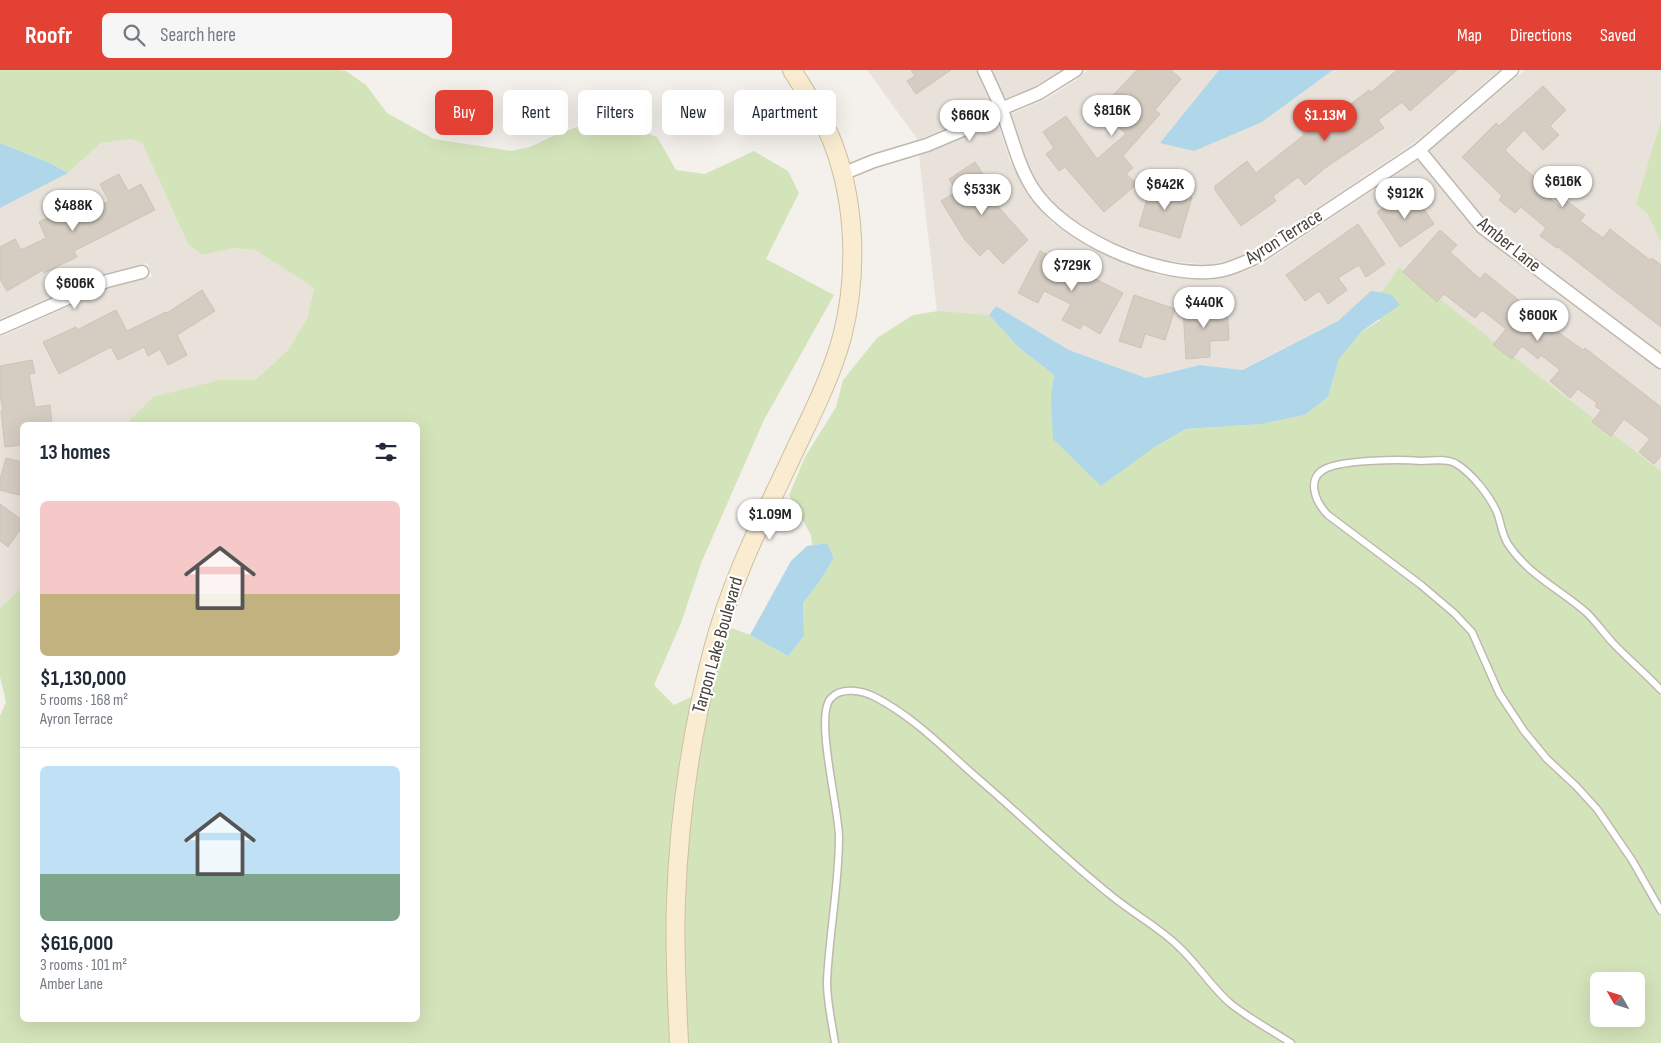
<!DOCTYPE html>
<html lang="en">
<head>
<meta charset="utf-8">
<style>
	:root { --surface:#fff; --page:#f6f6f7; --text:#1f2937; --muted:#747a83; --line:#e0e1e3; --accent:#e34134 }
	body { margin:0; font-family:"Sofia Sans Condensed",sans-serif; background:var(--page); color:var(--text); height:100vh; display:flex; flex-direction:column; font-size:19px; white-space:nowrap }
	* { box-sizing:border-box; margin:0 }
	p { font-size:16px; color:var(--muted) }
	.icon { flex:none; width:28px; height:28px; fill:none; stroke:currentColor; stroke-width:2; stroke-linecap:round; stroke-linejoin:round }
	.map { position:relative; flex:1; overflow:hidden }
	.panel { position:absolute; left:20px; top:352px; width:400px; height:600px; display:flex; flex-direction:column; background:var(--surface); border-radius:8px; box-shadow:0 5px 20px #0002 }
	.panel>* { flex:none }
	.guide { position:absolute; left:435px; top:20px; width:475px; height:45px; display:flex; gap:10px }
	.needle { width:32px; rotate:309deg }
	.controls { position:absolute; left:1590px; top:902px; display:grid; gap:10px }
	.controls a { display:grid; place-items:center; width:55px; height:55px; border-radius:8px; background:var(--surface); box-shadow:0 5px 20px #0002; font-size:25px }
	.price { position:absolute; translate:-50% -42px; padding:0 11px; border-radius:18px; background:#fff; color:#222; font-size:16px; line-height:32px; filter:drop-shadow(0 1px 2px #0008) }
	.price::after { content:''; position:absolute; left:50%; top:30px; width:15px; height:11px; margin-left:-8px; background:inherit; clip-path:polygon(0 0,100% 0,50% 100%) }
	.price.selected { background:var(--accent); color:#fff }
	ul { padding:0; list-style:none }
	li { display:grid; align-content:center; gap:10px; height:265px; padding:0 20px }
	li+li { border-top:1px solid var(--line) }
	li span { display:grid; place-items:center; height:155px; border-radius:8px; color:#555 }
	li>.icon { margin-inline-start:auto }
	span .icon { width:90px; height:90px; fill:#fffc; stroke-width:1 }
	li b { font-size:21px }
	h2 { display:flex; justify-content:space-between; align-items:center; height:60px; padding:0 20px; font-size:21px }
	.tag { padding:0 18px; border-radius:8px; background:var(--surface); box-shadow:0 5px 20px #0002; font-size:18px; line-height:45px }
	.tag.selected { background:var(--accent); color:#fff }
	header { display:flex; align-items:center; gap:30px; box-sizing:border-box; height:70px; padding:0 25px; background:var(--accent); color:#fff }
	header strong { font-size:24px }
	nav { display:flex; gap:28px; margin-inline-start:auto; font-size:18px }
	.search { width:350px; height:45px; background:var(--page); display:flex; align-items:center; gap:12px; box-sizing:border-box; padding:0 18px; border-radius:8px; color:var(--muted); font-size:19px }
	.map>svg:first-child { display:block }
	.residential { fill:#e8e2db }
	.green { fill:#d4e4ba; fill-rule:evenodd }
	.water { fill:#b0d6e9 }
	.building { fill:#d5ccc2; stroke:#cfc3b6 }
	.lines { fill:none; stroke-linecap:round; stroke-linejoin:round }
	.lane-casing { stroke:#bfb8af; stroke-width:9 }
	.street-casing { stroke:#bfb8af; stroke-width:15 }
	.secondary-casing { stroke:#cebfa1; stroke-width:20 }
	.lane { stroke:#fff; stroke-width:6 }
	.street { stroke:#fff; stroke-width:12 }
	.secondary { stroke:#f9ecd1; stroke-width:18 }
	.labels { text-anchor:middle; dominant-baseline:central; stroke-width:4.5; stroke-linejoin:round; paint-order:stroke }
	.street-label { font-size:19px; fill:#48413a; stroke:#fff }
</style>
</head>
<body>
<header>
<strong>Roofr</strong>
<div class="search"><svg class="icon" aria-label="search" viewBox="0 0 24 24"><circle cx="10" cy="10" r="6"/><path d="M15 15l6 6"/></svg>Search here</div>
<nav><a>Map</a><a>Directions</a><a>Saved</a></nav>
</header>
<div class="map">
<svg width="1661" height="973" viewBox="0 0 1661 973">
	<rect width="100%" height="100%" fill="#f4f1ec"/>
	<!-- residential -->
	<path class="residential" d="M867,0H976L992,36L968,49L918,70Z
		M992,0H1062L1035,16L1005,29Z
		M1088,0H1219L1161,73L1262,52L1333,0H1500L1414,73L1254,180L1235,189L1208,195L1161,190L1103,168L1061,142L1039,116L1024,87L1011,44L1044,30L1076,10Z
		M1525,0H1661V49L1656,65L1647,143L1661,173V283L1487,152L1429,81Z
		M997,51L1010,91L1026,123L1052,153L1097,181L1158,205L1209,210L1241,203L1264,193L1418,90L1476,161L1661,301V401L1399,197L1381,223L1371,222L1338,251L1241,300L1200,295L1146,308L1069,280L996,236L989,245L937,242L919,86L976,63Z
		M131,69L142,73L188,174L202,185L234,178L255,180L314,218L307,249L288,280L255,310H220L130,350L129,355H22V517L0,538V267L110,218L152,207L147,193L103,204L0,249V138L68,103L101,73Z"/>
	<!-- green -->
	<path class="green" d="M0,0H340L346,1L366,15L387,43L434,69L511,81L530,77L555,65L583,55L623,54L657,67L676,100L705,104L754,81L788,101L799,123L766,189L834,225L764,350L702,491L681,553L654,615L674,635L693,626L672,973H0V646L6,632L0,607V538L22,517V950H418V355H129L130,350L153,327L220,310H255L288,280L307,249L314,218L255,180L234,178L202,185L188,174L142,73L131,69L101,73L68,103L50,93L0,73Z
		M1661,49V173L1647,143L1636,135Z
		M1399,197L1661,401V973H687C685,926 683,880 684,833C686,740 700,645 729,557L750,565L788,586L804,566L803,533L820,511L834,488L827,473L812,475L811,465L789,425L805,387L836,337L843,310L877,268L913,245L938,241L989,245L1018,277L1054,305L1051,326L1153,378L1186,359L1262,354L1305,345L1328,327L1339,289L1362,261L1379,251L1391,224L1381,223ZM1599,911H1636V949H1599Z"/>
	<!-- water -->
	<path class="water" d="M1219,0H1333L1262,52L1194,81L1160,73Z
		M0,73L50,93L68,103L0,138Z
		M1371,221L1391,224L1400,235L1362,261L1339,289L1328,327L1305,345L1262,354L1186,359L1153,378L1101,416L1053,369L1051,326L1054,305L1018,277L989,245L996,236L1069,280L1146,308L1200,295L1242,300L1338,251Z
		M827,473L834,488L820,511L803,533L804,566L788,586L750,565L791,491L807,476Z"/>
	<!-- building -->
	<path class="building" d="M911,0H951L916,24L907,11L915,6Z
		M1137,0H1171L1181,9L1155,40L1160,44L1123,86L1133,98L1126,104L1137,114L1104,142L1065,97L1059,101L1046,84L1054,78L1043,62L1066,46L1097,89L1126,64L1099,40Z
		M1397,0H1457L1410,41L1402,32L1378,50L1384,58L1325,98L1305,115L1298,107L1273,126L1276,131L1241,156L1215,120V116L1247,91L1256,103L1304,65L1299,58L1320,44L1325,51L1339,43L1369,20L1371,22Z
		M1543,16L1566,40L1550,56L1559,65L1543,80L1524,60L1505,80L1517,92L1548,119L1544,123L1561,138L1567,131L1585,145L1580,151L1603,168L1610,159L1650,190L1652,188L1661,195V257L1558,177L1557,178L1540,166L1546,158L1521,137L1515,143L1499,130L1502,126L1462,87L1496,53L1499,56Z
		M975,92L999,128L994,132L1028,170L1003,194L988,178L980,186L965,170L941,131L957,121L949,109Z
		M119,104L128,121L141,114L155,140L74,181L77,187L44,203L43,200L7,221L0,209V177L15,169L21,180L46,168L39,152L64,140L62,134L79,126L86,142L109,131L100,114Z
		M1152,112L1174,118L1173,122L1192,127L1180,168L1139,156Z
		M1403,125L1413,141L1422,136L1434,154L1400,177L1377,142Z
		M1358,154L1385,194L1366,207L1359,195L1338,208L1347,220L1328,234L1319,221L1305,231L1286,205Z
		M1440,160L1457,175L1450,182L1480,209L1485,203L1566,268L1583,280L1585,278L1661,337V386L1654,394L1639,382L1650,369L1624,349L1611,366L1592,352L1601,340L1595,336L1597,333L1578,319L1570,328L1550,311L1560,300L1541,285L1538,289L1522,276L1512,289L1493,275L1506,259L1482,240L1475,248L1444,224L1437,232L1403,202Z
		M1040,181L1068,195L1069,192L1079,197L1078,200L1123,223L1100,264L1083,254L1080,259L1062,250L1071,234L1044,221L1038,233L1018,223Z
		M202,220L215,241L177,265L187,285L168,295L160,279L148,286L144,277L118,290L111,277L59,304L43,272L76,257L77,260L116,240L127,261L166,242L167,243Z
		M1134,225L1175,239L1165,270L1145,264L1141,278L1119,271Z
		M1227,235L1229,270L1210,271V287L1186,289L1183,237Z
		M32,290L35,303L29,304L35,337L50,335L52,355H22V375L5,377L1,341L3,340L0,325V296Z
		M6,388L22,392V413L19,425L0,420V409Z
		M0,434L22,450V457L8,477L0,471Z"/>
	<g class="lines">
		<defs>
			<path id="lane" d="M1661,620C1645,603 1628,589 1612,572C1604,563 1596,552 1587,543C1561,520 1527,504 1508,474C1502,465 1501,454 1498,445C1491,427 1472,403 1455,393C1445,388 1432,391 1421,391C1399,389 1346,390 1327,398C1305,407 1315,432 1328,445L1421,515L1454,543L1472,562L1499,623L1524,661L1547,689L1576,716L1597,739L1632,790L1661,841
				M835,973C832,953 827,933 827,912C829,864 839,815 839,767C839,739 814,645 831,628C842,616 863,621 875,627C916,648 948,683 982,712C1026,750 1068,791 1113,827C1134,844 1158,857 1177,875C1197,893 1211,917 1231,934C1250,949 1271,960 1291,973"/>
			<path id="street" d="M984,0C990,13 996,25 1001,38C1012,66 1017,94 1033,119C1064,167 1152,205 1208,202C1226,202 1243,193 1259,186L1419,80L1512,0
				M1419,80L1482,157L1661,292
				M842,104L874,91L927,75L972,56L1001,39L1039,23L1076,0
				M0,258L107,211L142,202"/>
			<path id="secondary" d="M679,973C677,926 674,878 676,830C679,747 691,664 712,583C730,512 764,446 795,380C812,344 831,307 842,267C858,205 856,132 832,71C822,46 806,23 792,0"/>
		</defs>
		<!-- lane casing -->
		<use href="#lane" class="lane-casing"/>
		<!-- street casing -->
		<use href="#street" class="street-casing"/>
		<!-- secondary casing -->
		<use href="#secondary" class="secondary-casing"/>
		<!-- lane -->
		<use href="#lane" class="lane"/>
		<!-- street -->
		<use href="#street" class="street"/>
		<!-- secondary -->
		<use href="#secondary" class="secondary"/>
	</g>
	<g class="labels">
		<!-- street labels -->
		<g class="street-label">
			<text transform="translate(1284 167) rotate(-32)">Ayron Terrace</text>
			<text transform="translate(1509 175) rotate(39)">Amber Lane</text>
			<text transform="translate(718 575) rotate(-74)">Tarpon Lake Boulevard</text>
		</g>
	</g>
</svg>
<div class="controls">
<a><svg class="needle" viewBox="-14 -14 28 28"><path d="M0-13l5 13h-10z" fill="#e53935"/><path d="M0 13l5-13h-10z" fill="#747a83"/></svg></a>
</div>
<b class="price" style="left:1112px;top:67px">$816K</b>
<b class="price" style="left:970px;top:72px">$660K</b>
<b class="price selected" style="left:1325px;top:72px">$1.13M</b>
<b class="price" style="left:1563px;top:138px">$616K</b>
<b class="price" style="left:1165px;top:141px">$642K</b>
<b class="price" style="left:982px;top:146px">$533K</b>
<b class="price" style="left:1405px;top:150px">$912K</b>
<b class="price" style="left:73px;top:162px">$488K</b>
<b class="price" style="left:1072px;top:222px">$729K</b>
<b class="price" style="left:75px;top:240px">$606K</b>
<b class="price" style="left:1204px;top:259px">$440K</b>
<b class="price" style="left:1538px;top:272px">$600K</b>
<b class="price" style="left:770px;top:471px">$1.09M</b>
<div class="guide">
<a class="tag selected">Buy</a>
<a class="tag">Rent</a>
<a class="tag">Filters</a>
<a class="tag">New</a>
<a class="tag">Apartment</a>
</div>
<section class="panel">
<h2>13 homes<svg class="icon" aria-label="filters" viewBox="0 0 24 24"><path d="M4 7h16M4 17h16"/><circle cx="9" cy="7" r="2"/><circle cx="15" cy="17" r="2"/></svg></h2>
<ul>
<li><span style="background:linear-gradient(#f6c9c9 60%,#c2b280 0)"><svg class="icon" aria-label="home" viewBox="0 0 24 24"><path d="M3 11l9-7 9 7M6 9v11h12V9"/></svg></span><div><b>$1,130,000</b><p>5 rooms · 168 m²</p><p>Ayron Terrace</p></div></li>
<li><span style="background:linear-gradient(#bfe0f5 70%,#7fa58c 0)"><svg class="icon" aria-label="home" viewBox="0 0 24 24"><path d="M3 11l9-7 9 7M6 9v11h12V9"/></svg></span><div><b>$616,000</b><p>3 rooms · 101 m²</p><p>Amber Lane</p></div></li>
</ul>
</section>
</div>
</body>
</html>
